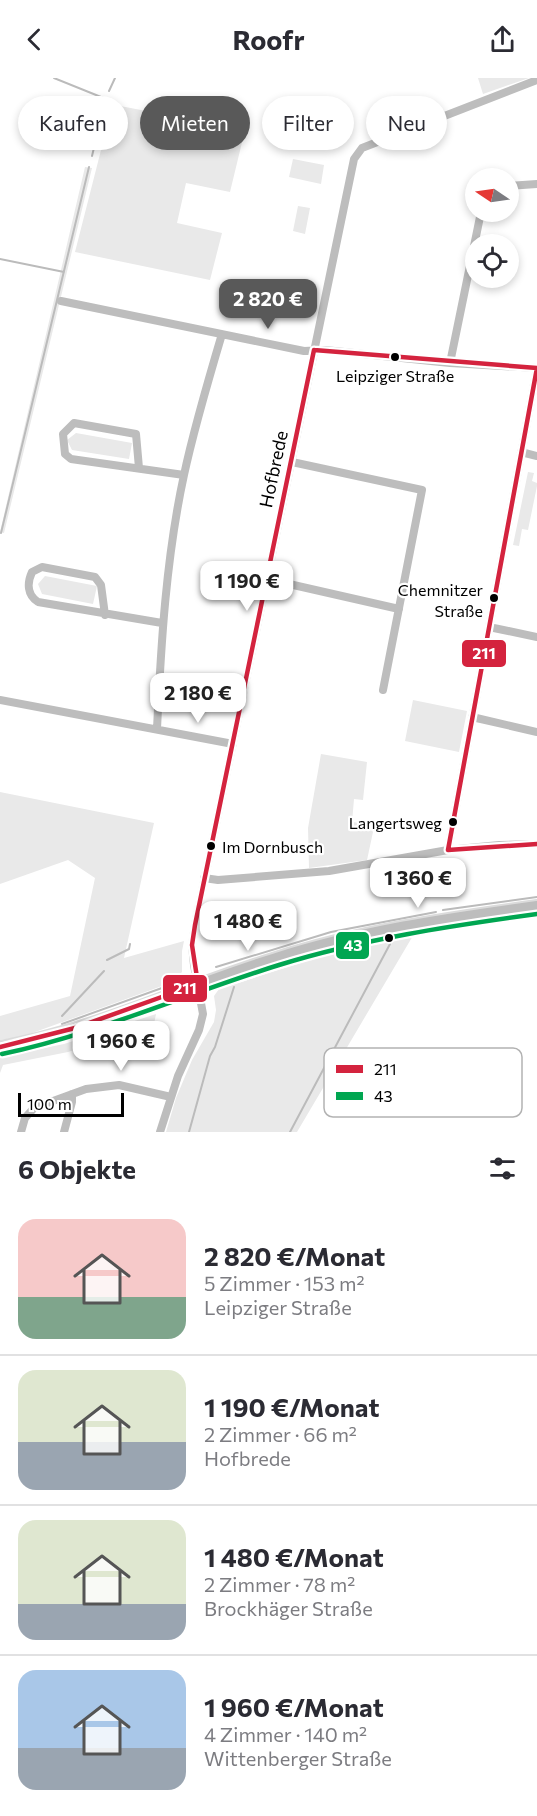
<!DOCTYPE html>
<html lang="de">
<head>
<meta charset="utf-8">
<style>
	:root { --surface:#fff; --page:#f7f7f7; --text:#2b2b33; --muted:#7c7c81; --line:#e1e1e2; --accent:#595959 }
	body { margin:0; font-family:Commissioner,sans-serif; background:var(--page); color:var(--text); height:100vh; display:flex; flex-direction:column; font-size:22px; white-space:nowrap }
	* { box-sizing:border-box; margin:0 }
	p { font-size:20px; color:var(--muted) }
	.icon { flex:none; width:33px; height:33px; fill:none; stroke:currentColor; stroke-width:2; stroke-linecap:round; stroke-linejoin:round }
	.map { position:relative; height:1054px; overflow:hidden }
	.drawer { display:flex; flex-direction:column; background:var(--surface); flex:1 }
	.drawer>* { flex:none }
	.guide { position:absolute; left:18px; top:18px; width:501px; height:54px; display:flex; gap:12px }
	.needle { width:39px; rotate:283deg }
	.controls { position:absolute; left:465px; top:90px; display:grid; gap:12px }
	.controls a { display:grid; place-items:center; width:54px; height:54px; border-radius:50%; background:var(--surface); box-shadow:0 3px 9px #0003; font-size:30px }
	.scale { position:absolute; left:18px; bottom:15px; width:106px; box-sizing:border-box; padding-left:6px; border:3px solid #000; border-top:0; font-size:16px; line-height:21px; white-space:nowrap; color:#000; -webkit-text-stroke:4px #fff; paint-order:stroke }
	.price { position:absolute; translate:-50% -51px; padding:0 14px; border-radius:12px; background:#fff; color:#222; font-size:20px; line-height:39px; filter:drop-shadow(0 2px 3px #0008) }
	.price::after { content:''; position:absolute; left:50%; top:36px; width:18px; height:14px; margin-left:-9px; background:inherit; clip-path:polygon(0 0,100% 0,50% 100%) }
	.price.selected { background:var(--accent); color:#fff }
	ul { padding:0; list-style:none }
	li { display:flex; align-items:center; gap:18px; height:150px; padding:0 18px }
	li+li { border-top:2px solid var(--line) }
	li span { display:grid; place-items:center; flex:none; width:168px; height:120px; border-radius:18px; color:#555 }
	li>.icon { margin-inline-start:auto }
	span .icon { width:72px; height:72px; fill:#fffc; stroke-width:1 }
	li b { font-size:26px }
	h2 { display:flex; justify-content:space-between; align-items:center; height:72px; padding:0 18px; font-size:26px }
	.tag { padding:0 21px; border-radius:27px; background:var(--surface); box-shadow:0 3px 9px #0003; font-size:21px; line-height:54px }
	.tag.selected { background:var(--accent); color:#fff }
	header { display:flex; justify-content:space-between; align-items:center; height:78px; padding:0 18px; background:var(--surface); font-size:27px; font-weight:700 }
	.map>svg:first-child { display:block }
	.green { fill:#e9e9e9 }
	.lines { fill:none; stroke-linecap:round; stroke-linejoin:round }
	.stream { stroke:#bbb; stroke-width:2 }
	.major-casing { stroke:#dbdbdb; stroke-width:14 }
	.minor { stroke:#bdbdbd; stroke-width:8 }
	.major { stroke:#bdbdbd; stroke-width:10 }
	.bus-1-casing { stroke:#fff; stroke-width:9 }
	.bus-2-casing { stroke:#fff; stroke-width:9 }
	.bus-1 { stroke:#d4233e; stroke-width:4.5 }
	.bus-2 { stroke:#00a651; stroke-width:4.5 }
	.bus-dot { fill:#000; stroke:#fff; stroke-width:2 }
	.labels { text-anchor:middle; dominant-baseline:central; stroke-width:4.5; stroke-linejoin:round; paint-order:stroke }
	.bus-label { font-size:16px; fill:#000; stroke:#fff; text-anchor:end }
	.street-label { font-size:18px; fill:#000; stroke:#fff }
	.key { fill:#fff; stroke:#b2b2b2; stroke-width:1.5 }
	.key-label { font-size:16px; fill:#000 }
	.line-badge { stroke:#fff; stroke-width:2 }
	.badge-label { font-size:16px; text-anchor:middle; font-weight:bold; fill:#fff }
</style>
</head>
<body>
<header><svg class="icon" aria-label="back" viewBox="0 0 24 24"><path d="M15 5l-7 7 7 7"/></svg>Roofr<svg class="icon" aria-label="share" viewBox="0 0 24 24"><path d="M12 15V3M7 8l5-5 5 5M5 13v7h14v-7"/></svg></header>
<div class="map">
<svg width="537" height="1054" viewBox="0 0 537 1054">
	<rect width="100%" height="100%" fill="#fff"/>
	<!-- green -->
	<path class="green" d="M478,0H529L483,16Z
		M115,27L245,52L230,114L186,105L177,145L222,155L210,202L75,174L112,29Z
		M293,81L324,87L321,106L289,99Z
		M85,89L92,90L4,455L0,454Z
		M298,128L310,130L305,156L293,153Z
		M76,355L132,365L129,381L72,372L67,362Z
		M528,394L534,395L532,403L537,405V408L528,452L522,451L519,468L513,467Z
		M45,498L97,508L93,526L42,516L38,506Z
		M413,622L467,633L459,674L405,663Z
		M321,676L367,684L363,722L354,721L352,744L369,746L373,754L367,782L309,790L308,750Z
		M0,714L154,745L124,880L184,863L182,873V894L173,904L24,958L0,962V938L70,918L95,800L68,782L0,806Z
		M414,856L297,1054H166L176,1020L192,982L214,944L216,932L214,918L219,911L310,882Z
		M156,936L154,946L68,974L3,987L0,995V979L64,966Z"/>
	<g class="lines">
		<!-- stream -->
		<path class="stream" d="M54,0L106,21
			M109,13L115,0
			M92,78L104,28
			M0,181L64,194
			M1,455L89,89
			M443,832L537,819
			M107,882L129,871L130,866
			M216,889L331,854L436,834
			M62,938L104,893
			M62,946L173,906
			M189,1054L210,978L215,969L234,909
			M290,1054L390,866"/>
		<defs>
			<path id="major" d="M0,969C94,952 182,909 273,881C359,853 448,840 537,828"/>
		</defs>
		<!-- major casing -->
		<use href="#major" class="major-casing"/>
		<!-- minor -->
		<path class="minor" d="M508,108L537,106
			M61,223L304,273L325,272L450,285L537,290
			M450,285L481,134
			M521,374L537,378
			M292,384L422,412L383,612
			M139,390L136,356L74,345L63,356L65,376L71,381L184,397
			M267,501L399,531
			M105,537L101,507L95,499L42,489L32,494C27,505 27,517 38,524L162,545
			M489,549L537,559
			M0,622L233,666
			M472,639L537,654
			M157,651C161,566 166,480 184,397C194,350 208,303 222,256
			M448,772L537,290
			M204,800L218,802L329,793L448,772L499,767L537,766
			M21,1054L25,1040L34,1030L86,1011L119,1007L171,1019
			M64,1054L72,1024V1016
			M160,1054L178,998L199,952L203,936L194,887L192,867L195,847L354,81L362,70L537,2"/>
		<!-- major -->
		<use href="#major" class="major"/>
		<defs>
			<path id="bus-1" d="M314,272L537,290
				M448,772L537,290
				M448,772L537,766
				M198,906L192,867L195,847L314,272
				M0,969L75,950L198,906"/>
			<path id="bus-2" d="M2,976C97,956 185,916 279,887C363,861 450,848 537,836"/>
		</defs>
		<!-- bus-1 casing -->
		<use href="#bus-1" class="bus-1-casing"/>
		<!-- bus-2 casing -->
		<use href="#bus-2" class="bus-2-casing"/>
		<!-- bus-1 -->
		<use href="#bus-1" class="bus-1"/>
		<!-- bus-2 -->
		<use href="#bus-2" class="bus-2"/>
	</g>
	<!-- markers -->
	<g class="bus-dot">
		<circle cx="395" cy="279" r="5"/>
		<circle cx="494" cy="520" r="5"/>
		<circle cx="453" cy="744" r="5"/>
		<circle cx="211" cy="768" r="5"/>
		<circle cx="389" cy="860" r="5"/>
	</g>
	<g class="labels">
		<!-- bus labels -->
		<g class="bus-label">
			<text x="395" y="297" text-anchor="middle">Leipziger Straße</text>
			<text x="483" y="511">Chemnitzer<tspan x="483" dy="21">Straße</tspan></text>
			<text x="442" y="744">Langertsweg</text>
			<text x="222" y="768" text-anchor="start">Im Dornbusch</text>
		</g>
		<!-- street labels -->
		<g class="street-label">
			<text transform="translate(273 391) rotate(-78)">Hofbrede</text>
		</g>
	</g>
	<!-- legend -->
	<rect x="324" y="970" width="198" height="69" rx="9" class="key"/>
	<rect x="336" y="987" width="27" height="8" fill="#d4233e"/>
	<rect x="336" y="1014" width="27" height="8" fill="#00a651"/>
	<g class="key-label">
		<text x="374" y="997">211</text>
		<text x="374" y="1024">43</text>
	</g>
	<g class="line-badge">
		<rect x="461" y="561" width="46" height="29" rx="6" fill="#d4233e"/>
		<rect x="335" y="853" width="35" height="29" rx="6" fill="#00a651"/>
		<rect x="162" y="896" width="46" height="29" rx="6" fill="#d4233e"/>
	</g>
	<g class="badge-label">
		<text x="484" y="581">211</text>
		<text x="353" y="873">43</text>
		<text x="185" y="916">211</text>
	</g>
</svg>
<div class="controls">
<a><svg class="needle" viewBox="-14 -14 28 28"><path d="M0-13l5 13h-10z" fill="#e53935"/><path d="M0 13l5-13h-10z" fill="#7c7c81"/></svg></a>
<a><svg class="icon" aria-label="locate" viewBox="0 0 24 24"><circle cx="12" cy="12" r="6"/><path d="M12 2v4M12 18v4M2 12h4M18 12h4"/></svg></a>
</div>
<div class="scale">100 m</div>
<b class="price selected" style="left:268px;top:252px">2 820 €</b>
<b class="price" style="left:247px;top:534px">1 190 €</b>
<b class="price" style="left:198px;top:646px">2 180 €</b>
<b class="price" style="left:418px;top:831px">1 360 €</b>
<b class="price" style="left:248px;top:874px">1 480 €</b>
<b class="price" style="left:121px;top:994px">1 960 €</b>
<div class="guide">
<a class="tag">Kaufen</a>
<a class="tag selected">Mieten</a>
<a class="tag">Filter</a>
<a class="tag">Neu</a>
</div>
</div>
<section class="drawer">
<h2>6 Objekte<svg class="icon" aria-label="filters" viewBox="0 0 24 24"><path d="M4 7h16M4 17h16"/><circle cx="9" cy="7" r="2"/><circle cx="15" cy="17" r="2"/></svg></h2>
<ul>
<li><span style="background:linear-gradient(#f6c9c9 65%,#7fa58c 0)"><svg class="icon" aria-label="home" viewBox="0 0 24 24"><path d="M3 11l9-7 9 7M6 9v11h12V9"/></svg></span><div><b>2 820 €/Monat</b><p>5 Zimmer · 153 m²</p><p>Leipziger Straße</p></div></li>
<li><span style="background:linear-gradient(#dfe7d0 60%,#9aa5b1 0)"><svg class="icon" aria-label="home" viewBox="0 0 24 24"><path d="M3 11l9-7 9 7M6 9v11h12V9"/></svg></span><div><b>1 190 €/Monat</b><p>2 Zimmer · 66 m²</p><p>Hofbrede</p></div></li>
<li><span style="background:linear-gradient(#dfe7d0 70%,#9aa5b1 0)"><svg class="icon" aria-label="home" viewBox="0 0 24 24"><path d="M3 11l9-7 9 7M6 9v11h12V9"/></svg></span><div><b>1 480 €/Monat</b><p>2 Zimmer · 78 m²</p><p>Brockhäger Straße</p></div></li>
<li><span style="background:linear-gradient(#a9c7e8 65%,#9aa5b1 0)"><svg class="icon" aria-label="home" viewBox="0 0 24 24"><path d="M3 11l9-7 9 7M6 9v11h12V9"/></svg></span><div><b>1 960 €/Monat</b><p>4 Zimmer · 140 m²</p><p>Wittenberger Straße</p></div></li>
</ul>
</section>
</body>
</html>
